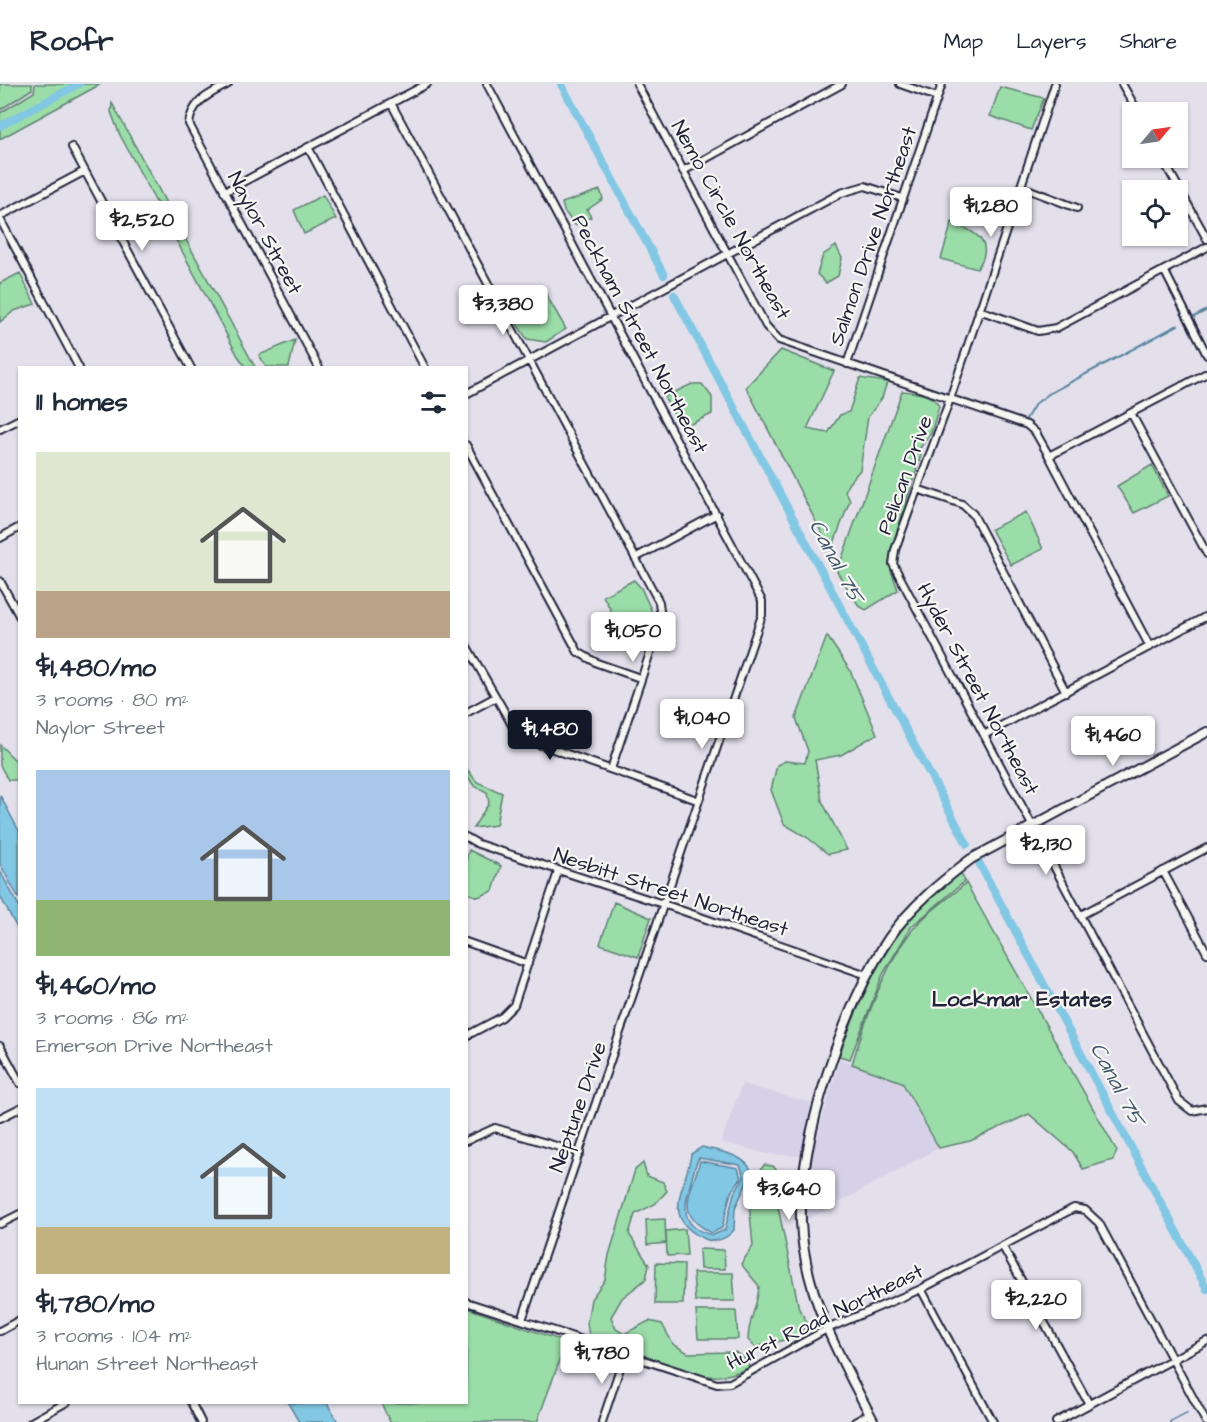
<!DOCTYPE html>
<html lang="en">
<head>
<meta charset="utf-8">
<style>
	:root { --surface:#fff; --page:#f6f6f7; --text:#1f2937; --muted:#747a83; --line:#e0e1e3; --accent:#111827 }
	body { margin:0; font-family:"Architects Daughter",sans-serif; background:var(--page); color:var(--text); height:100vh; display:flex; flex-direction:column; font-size:22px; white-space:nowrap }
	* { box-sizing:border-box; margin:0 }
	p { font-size:20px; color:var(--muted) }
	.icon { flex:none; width:33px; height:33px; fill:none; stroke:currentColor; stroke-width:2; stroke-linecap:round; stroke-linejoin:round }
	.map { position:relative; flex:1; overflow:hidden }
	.details { position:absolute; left:18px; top:282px; width:450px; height:1038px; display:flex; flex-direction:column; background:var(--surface); border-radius:0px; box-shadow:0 2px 4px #0004 }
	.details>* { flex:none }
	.needle { width:39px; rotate:61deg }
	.fabs { position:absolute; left:1122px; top:18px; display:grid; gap:12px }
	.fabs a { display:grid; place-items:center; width:66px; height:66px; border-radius:0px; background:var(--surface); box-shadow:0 2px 4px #0004; font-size:30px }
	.price { position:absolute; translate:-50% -51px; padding:0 14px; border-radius:6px; background:#fff; color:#222; font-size:20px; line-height:39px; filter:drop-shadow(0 2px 3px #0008) }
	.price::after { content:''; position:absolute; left:50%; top:36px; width:18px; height:14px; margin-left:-9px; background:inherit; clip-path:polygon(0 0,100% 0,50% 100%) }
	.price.selected { background:var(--accent); color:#fff }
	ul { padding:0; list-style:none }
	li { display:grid; align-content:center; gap:12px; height:318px; padding:0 18px }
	li span { display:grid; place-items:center; height:186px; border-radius:0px; color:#555 }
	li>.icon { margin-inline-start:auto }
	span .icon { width:108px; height:108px; fill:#fffc; stroke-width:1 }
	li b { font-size:26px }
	h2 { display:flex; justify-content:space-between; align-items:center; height:72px; padding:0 18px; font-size:26px }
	header { display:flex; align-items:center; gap:36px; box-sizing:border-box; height:84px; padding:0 30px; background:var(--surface); border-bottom:2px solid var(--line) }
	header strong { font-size:28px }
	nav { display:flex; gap:33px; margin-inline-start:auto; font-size:21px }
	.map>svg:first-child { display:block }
	.built { fill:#d6d1e8 }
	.green { fill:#9bdda8; stroke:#5e8072; stroke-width:1.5 }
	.water { fill:#82c7e3; stroke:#5c85a0; stroke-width:1.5; fill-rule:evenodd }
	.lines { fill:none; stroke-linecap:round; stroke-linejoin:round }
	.stream { stroke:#5c85a0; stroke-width:2 }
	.canal { stroke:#82c7e3; stroke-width:8 }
	.minor-casing { stroke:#22223b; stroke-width:10 }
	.tertiary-casing { stroke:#22223b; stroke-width:12 }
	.minor { stroke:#f6f6f2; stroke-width:6 }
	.tertiary { stroke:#f6f6f2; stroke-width:8 }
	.labels { text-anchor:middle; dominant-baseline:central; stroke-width:4.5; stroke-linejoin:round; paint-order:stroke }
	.street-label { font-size:21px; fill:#22223b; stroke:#f6f6f2 }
	.water-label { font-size:22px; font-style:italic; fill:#3f546d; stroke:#f6f6f2 }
	.neighbourhood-label { font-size:22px; font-weight:bold; fill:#22223b; stroke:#f6f6f2 }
</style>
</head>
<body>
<header>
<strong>Roofr</strong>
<nav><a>Map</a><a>Layers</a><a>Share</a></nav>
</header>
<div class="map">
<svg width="1207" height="1338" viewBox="0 0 1207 1338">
	<rect width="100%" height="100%" fill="#e3e0ec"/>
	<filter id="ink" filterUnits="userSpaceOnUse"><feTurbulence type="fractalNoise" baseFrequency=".0167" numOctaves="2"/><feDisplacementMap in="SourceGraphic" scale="12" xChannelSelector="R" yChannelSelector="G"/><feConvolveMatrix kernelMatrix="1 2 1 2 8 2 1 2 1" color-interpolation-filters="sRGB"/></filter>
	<g filter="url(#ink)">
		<!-- built -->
		<path class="built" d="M840,975L902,998L939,1064L807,1136V1108L812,1069Z
			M742,1000L816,1020L802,1072L767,1070L721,1058Z"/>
		<!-- green -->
		<path class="green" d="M0,0H32V5L0,26Z
			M35,0H101L0,55V29L34,8Z
			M1000,3L1044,14L1031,46L990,32Z
			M112,19L255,283H246L238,272L119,49L111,28Z
			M600,106L603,115L587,126L591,133L575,141L564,127L562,119Z
			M323,111L336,135L304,150L294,126Z
			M952,138C976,148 996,158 977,185L941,175Z
			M836,162L842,174L838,192L826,199L817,190L823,171Z
			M20,189L35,220L14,227L0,238V199Z
			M544,207L566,245L546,258L527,255L513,234L519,220Z
			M295,256L289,283H266L259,271Z
			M781,266L834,287L807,345L828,349L840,331L849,328L860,294L887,298L882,314L868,333L860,386L848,400L845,408L850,416L833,462L827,459L746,303Z
			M692,300H702L712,313V330L684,343L677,336L664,313Z
			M902,307C914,308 933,310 939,322L931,349L920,364L921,371L893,460L891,487L898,506L866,526L859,522L837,488Z
			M1152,381L1168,412L1134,429L1117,402Z
			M1026,428L1043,465L1011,481L991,445Z
			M634,496L641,504L653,530L645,538L617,537L603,512Z
			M827,552L850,586L877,650L841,671L815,676L822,717L847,766L828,770L808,754L784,740L771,706L777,681L785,677L805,679L808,667L796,634Z
			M0,661L19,680V690L16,696H8L0,681Z
			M467,685L477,698L502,709L496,741L473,744L489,719L487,708L474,702L467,691Z
			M469,766L501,782L493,807L478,813L467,809V772Z
			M960,788L965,797L911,843L883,890L850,975L839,972C868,895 892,839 960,788Z
			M966,799L1117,1067L1113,1076L1083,1085L1073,1068L1029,1030L970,1057L939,1064L902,998L852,980C865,937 885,880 913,845C927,828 950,814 966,799Z
			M614,818L651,834L638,873L600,860Z
			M643,1079L647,1092L663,1098L667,1107L655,1120L635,1130L629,1150L649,1181L646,1195L622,1214L611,1233L616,1245L624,1250L649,1237L662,1240L673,1260L688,1269L735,1268L749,1277L748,1284C730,1292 717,1294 697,1291L589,1252L587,1239L591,1215L605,1196L609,1171L635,1086Z
			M764,1081L773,1082L783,1094L786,1093V1107L783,1112L775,1108L799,1225L807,1238C802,1257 772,1258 755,1263L748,1256C748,1236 758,1222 759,1202L741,1180L753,1162L749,1118L760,1087Z
			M665,1135L666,1159L647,1161L646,1136Z
			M685,1145L687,1171L667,1172L666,1147Z
			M699,1165L724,1166L725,1185H700Z
			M656,1179L684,1180L683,1220H655Z
			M693,1189H733L735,1217H695Z
			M467,1224L563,1257L565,1262L537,1338H390L381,1319L466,1318Z
			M696,1227H736L738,1255H698Z"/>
		<!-- water -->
		<path class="water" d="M0,711L19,747V815L0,780Z
			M0,787L19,822V848L0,812Z
			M702,1063C720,1068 745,1070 752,1088L735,1124L734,1146C727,1154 716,1160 705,1155C658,1134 687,1104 691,1070ZM699,1074L740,1081L744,1093L734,1109L725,1146L713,1151C683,1145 682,1126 690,1101C693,1092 694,1082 699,1074Z
			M700,1077L738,1084L741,1094L731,1108L722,1144L712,1149C673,1130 691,1110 700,1077Z
			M288,1319H327L338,1338H299Z"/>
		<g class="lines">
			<!-- stream -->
			<path class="stream" d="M1194,233L1207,226
				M1026,335L1035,320L1050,309L1178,241
				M1170,1338L1187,1329"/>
			<!-- canal -->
			<path class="canal" d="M561,0L664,191
				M0,42L79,0
				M674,211L967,760
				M979,779L1207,1205"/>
			<defs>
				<path id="minor" d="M228,0C208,11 192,17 189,40L319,284
					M487,0L762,517V531L522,1236
					M637,0L766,242L779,256L1027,341L1036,349L1049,372L1150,563
					M900,0L937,13
					M1055,0L950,315L895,466L893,480L1179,1017L1192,1027L1207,1024
					M1122,0L1138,28
					M391,19L659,518L661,536L611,685
					M72,63L191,284
					M308,63L425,284
					M1162,74L1207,155
					M683,87L842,0
					M1022,103L1077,124
					M224,108L427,0
					M0,132L85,87
					M0,135L79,284
					M1164,186L1207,271
					M979,226L1038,247L1056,244L1207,163
					M847,280L942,0
					M466,310L841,109L865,102L902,114
					M1131,329L1207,470
					M0,345L20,335
					M466,361L578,568L597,579L640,594
					M1049,372L1207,289
					M917,405L962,420L973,430L1066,608
					M0,454L20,443
					M635,474L717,430
					M0,497L20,533
					M466,561L519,653L697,716
					M466,629L494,614
					M984,651L1207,532
					M466,753L478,760L663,820L867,891
					M1163,787L1207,869
					M1081,831L1207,764
					M466,858L528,880
					M466,952L502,933L514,921L558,788
					M0,962L20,999
					M0,1034L20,1024
					M466,1057L495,1044L580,1069
					M0,1140L20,1130
					M1003,1163L1089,1320
					M921,1205L993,1338
					M466,1218L717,1300L730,1299L827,1245L921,1205L1074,1124L1085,1126L1099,1139L1206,1338
					M0,1247L20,1236
					M191,1318L201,1338
					M31,1338L67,1318
					M602,1338L624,1272
					M855,1338L870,1330
					M1056,1338L1207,1257"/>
				<path id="tertiary" d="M874,1338C841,1276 804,1211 801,1138C798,1058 844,920 889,854C911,822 941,798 971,775L1207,648"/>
			</defs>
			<!-- minor casing -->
			<use href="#minor" class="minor-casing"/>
			<!-- tertiary casing -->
			<use href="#tertiary" class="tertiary-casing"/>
			<!-- minor -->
			<use href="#minor" class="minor"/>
			<!-- tertiary -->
			<use href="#tertiary" class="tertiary"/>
		</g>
	</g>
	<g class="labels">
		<!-- street labels -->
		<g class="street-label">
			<text transform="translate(731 136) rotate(61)">Nemo Circle Northeast</text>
			<text transform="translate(265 149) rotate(62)">Naylor Street</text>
			<text transform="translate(873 152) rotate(-71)">Salmon Drive Northeast</text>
			<text transform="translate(640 250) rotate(62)">Peckham Street Northeast</text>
			<text transform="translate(905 391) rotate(-70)">Pelican Drive</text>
			<text transform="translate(978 605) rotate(62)">Hyder Street Northeast</text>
			<text transform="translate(671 808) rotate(18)">Nesbitt Street Northeast</text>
			<text transform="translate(578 1023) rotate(-71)">Neptune Drive</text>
			<text transform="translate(825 1233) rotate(-26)">Hurst Road Northeast</text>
		</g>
		<!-- water labels -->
		<g class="water-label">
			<text transform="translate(836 477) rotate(62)">Canal 75</text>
			<text transform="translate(1117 1000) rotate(62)">Canal 75</text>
		</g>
		<!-- neighbourhood labels -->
		<g class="neighbourhood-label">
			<text x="1022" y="915">Lockmar Estates</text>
		</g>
	</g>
</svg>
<div class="fabs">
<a><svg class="needle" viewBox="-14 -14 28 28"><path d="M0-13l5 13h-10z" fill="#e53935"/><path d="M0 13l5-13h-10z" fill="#747a83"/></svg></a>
<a><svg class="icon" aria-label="locate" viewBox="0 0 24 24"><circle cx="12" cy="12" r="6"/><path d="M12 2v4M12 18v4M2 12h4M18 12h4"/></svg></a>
</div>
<b class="price" style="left:991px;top:154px">$1,280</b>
<b class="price" style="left:142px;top:168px">$2,520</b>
<b class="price" style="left:503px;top:252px">$3,380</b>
<b class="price" style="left:633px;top:579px">$1,050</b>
<b class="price" style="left:702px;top:666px">$1,040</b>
<b class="price selected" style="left:550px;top:677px">$1,480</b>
<b class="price" style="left:1113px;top:683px">$1,460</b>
<b class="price" style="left:1046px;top:792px">$2,130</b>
<b class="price" style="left:789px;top:1137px">$3,640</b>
<b class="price" style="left:1036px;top:1247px">$2,220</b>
<b class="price" style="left:602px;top:1301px">$1,780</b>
<section class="details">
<h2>11 homes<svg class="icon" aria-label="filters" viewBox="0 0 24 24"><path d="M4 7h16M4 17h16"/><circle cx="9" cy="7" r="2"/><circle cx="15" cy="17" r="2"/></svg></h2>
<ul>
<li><span style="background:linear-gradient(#dfe7d0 75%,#b9a48a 0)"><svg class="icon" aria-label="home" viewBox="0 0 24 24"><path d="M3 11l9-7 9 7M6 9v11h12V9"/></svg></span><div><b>$1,480/mo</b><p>3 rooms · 80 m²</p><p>Naylor Street</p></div></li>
<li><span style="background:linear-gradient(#a9c7e8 70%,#8fb573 0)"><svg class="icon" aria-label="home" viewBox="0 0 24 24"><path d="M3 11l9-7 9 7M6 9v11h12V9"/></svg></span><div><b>$1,460/mo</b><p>3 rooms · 86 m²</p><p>Emerson Drive Northeast</p></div></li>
<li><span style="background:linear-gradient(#bfe0f5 75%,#c2b280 0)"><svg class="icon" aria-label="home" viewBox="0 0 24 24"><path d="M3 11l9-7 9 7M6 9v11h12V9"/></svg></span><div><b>$1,780/mo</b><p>3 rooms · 104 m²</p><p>Hunan Street Northeast</p></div></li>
</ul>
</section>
</div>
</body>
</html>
